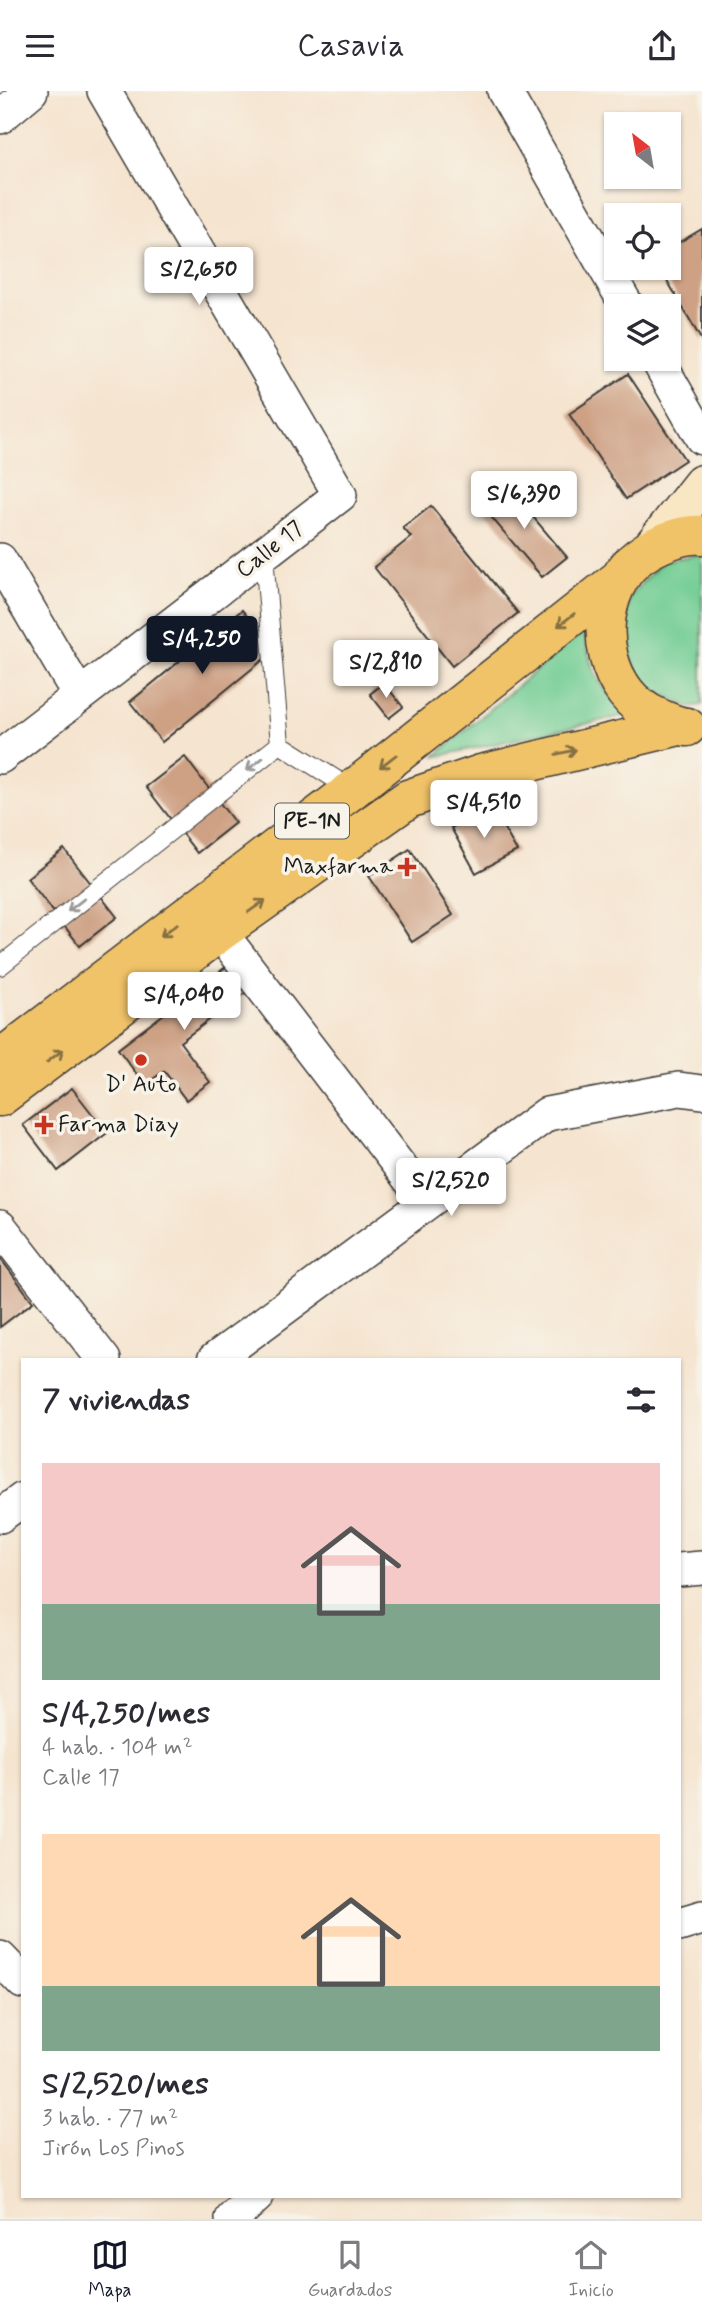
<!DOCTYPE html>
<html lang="es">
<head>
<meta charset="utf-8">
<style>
	:root { --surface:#fff; --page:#f7f7f7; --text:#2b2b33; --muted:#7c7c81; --line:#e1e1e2; --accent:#111827 }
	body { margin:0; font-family:Mynerve,sans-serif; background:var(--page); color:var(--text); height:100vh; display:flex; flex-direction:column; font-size:26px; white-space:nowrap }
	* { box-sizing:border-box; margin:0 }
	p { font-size:23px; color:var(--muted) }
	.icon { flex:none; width:38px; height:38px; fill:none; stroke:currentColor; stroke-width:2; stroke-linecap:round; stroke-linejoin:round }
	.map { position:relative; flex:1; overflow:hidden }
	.drawer { position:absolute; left:21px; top:1267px; width:660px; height:840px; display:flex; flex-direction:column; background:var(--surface); border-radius:0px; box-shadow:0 2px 5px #0004 }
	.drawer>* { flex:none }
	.needle { width:46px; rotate:329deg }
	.controls { position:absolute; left:604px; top:21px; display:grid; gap:14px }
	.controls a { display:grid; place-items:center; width:77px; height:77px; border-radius:0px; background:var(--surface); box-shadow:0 2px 5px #0004; font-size:35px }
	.price { position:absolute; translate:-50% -60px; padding:0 16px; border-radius:7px; background:#fff; color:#222; font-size:23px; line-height:46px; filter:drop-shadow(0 2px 4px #0008) }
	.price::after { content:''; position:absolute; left:50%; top:42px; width:21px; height:16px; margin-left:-10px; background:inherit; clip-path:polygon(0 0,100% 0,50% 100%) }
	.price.active { background:var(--accent); color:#fff }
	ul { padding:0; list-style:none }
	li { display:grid; align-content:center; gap:14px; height:371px; padding:0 21px }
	li span { display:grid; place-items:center; height:217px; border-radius:0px; color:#555 }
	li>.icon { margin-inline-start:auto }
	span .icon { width:126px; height:126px; fill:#fffc; stroke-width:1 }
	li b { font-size:30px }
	h2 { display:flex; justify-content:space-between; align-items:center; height:84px; padding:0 21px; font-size:30px }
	header { display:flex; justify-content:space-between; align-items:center; height:91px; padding:0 21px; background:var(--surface); font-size:32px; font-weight:600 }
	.menu { display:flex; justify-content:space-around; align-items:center; height:98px; border-top:2px solid var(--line); background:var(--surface); font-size:19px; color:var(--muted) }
	.menu a { display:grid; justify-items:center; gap:4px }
	.menu .active { color:var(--accent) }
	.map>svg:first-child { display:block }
	.green { fill:#74ce95; stroke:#487558; stroke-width:2 }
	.building { fill:#cea185 }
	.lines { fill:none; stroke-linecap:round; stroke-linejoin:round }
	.lane-casing { stroke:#3d3a37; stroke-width:20 }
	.street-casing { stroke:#3d3a37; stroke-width:36 }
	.secondary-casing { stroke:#3d3a37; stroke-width:41 }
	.highway-casing { stroke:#3d3a37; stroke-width:41 }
	.lane { stroke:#fff; stroke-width:18 }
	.street { stroke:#fff; stroke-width:33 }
	.secondary { stroke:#f9e7c3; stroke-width:38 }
	.highway { stroke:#f1c369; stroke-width:38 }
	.oneway { stroke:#867042 }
	.oneway2 { stroke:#999 }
	.poi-dot { fill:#c8321e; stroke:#f7f3e8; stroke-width:2.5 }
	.labels { text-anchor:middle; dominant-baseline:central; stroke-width:7; stroke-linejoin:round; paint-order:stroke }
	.shield { fill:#f7f3e8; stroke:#5e5c59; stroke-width:2 }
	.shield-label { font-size:21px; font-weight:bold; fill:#1c1c1c }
	.street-label { font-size:23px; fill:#1c1c1c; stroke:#f7f3e8 }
	.poi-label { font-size:23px; fill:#1c1c1c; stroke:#f7f3e8; text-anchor:end }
</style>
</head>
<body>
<header><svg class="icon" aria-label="menu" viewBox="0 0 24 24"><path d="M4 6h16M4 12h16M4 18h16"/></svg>Casavia<svg class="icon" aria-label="share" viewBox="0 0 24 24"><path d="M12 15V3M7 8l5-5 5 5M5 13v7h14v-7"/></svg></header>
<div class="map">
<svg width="702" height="2128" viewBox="0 0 702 2128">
	<rect width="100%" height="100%" fill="#f7f3e8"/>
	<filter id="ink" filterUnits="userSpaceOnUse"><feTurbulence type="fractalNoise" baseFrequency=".0143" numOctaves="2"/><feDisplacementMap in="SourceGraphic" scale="14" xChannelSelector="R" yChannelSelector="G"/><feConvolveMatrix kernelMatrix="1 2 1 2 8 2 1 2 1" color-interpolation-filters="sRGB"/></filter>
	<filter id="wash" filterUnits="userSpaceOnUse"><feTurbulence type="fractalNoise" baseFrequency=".00686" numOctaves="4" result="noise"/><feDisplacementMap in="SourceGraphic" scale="28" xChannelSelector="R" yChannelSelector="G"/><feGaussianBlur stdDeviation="1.57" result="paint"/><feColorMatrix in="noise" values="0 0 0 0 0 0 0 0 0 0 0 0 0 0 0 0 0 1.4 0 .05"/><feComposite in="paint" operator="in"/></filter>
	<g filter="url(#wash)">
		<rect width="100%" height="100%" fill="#f5e4cf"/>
		<!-- green -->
		<path class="green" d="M702,463V614L689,616L646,595L623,553L630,505L663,470Z
			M584,539C590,583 598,591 627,624L434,666Z"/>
		<g id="blocks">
			<!-- building -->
			<path class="building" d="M702,138V250L660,177H668V158Z
				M628,283L685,369L626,408L569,323Z
				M506,394L567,466L542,486L481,414Z
				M431,415L518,522L452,575L374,476L411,446L403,437Z
				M242,519L275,559L162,651L130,611Z
				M384,592L403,616L389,627L370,603Z
				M185,666L235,732L197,762L146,696Z
				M491,715L517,760L476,782L451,737Z
				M64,758L117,826L80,855L27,787Z
				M410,758L453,824L412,851L369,785Z
				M235,869L254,895L180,951L210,991L186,1009L164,980L145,994L118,958Z
				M72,997L107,1042L58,1080L23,1034Z
				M0,1167L33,1211L0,1236Z"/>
		</g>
	</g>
	<g filter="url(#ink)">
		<use href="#blocks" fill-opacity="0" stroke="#3d3a37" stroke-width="2"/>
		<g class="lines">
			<defs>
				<path id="lane" d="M264,465L280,653
					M0,875L280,653L354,700"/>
				<path id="street" d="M504,0L627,215
					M0,26L31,0
					M657,268L702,347
					M0,469L79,604
					M0,666L340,404L104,0
					M220,841L427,1111
					M0,1136L104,1269
					M214,1269L547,1023L679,998L702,1001
					M0,1425L23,1408
					M679,1479L702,1477
					M679,1834L702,1827
					M0,1867L23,1891
					M232,2128L257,2105"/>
				<path id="secondary" d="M653,455L702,393"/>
				<path id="highway" d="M687,636C676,635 667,630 657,626C605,603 592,533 620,487C631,468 651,456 671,449C682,445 690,443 702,444
					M0,968L352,699L620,487
					M0,1006L220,841L408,708L481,683L679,635"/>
			</defs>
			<!-- lane casing -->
			<use href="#lane" class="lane-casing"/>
			<!-- street casing -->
			<use href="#street" class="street-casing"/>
			<!-- secondary casing -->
			<use href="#secondary" class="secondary-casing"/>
			<!-- highway casing -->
			<use href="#highway" class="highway-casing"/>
			<!-- lane -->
			<use href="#lane" class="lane"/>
			<!-- street -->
			<use href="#street" class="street"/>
			<!-- secondary -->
			<use href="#secondary" class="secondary"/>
			<!-- highway -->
			<use href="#highway" class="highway"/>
		</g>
		<!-- one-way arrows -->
		<defs><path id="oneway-shaft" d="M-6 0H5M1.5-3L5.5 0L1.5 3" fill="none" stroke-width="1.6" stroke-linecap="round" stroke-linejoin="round" transform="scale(1.75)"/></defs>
		<g class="oneway">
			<use href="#oneway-shaft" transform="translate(566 529) rotate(142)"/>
			<use href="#oneway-shaft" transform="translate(566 661) rotate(-13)"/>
			<use href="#oneway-shaft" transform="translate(388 670) rotate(142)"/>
			<use href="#oneway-shaft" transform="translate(257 815) rotate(-35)"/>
			<use href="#oneway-shaft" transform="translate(169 839) rotate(143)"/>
			<use href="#oneway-shaft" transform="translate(55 965) rotate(-37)"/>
		</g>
		<g class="oneway2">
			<use href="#oneway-shaft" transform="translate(255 673) rotate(142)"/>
			<use href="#oneway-shaft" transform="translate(76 814) rotate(142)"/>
		</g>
	</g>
	<!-- markers -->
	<g class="poi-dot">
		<path d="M403.5 765.5h7v7h7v7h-7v7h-7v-7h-7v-7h7z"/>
		<circle cx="141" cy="969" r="7"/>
		<path d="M40.5 1023.5h7v7h7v7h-7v7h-7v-7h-7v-7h7z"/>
	</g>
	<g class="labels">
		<!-- shield labels -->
		<rect class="shield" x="275" y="712.5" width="74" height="35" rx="5"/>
		<g class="shield-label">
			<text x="312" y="730">PE-1N</text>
		</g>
		<!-- street labels -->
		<g class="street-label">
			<text transform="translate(270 459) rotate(-38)">Calle 17</text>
		</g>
		<!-- poi labels -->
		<g class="poi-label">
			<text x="393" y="776">Maxfarma</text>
			<text x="141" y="994" text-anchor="middle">D' Auto</text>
			<text x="58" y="1034" text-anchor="start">Farma Diay</text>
		</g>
	</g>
</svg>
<div class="controls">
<a><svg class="needle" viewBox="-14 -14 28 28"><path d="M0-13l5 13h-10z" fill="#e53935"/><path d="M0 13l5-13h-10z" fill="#7c7c81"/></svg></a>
<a><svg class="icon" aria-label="locate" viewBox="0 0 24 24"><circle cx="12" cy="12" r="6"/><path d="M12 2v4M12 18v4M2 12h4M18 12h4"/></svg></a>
<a><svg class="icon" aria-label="layers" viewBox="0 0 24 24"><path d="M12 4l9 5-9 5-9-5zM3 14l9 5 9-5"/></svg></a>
</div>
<b class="price" style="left:199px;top:216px">S/2,650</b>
<b class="price" style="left:524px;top:440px">S/6,390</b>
<b class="price active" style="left:202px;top:585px">S/4,250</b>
<b class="price" style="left:386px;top:609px">S/2,810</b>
<b class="price" style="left:484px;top:749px">S/4,510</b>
<b class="price" style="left:184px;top:941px">S/4,040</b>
<b class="price" style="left:451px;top:1127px">S/2,520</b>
<section class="drawer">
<h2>7 viviendas<svg class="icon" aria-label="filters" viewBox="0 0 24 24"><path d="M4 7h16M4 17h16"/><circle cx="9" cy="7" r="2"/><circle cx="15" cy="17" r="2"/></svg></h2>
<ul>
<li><span style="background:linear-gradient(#f6c9c9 65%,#7fa58c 0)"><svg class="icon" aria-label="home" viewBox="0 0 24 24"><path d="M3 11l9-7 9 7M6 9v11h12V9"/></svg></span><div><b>S/4,250/mes</b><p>4 hab. · 104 m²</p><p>Calle 17</p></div></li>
<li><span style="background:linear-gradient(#ffd9b3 70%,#7fa58c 0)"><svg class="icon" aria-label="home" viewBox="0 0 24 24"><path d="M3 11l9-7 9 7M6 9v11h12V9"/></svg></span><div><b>S/2,520/mes</b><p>3 hab. · 77 m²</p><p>Jirón Los Pinos</p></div></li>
</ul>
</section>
</div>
<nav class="menu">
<a class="active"><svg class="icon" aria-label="map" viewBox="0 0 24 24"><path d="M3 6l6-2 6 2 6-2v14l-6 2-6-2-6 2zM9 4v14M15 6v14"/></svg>Mapa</a>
<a><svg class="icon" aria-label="saved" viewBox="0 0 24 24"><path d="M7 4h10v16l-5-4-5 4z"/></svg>Guardados</a>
<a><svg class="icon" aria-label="home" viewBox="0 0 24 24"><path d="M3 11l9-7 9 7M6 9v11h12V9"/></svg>Inicio</a>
</nav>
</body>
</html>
